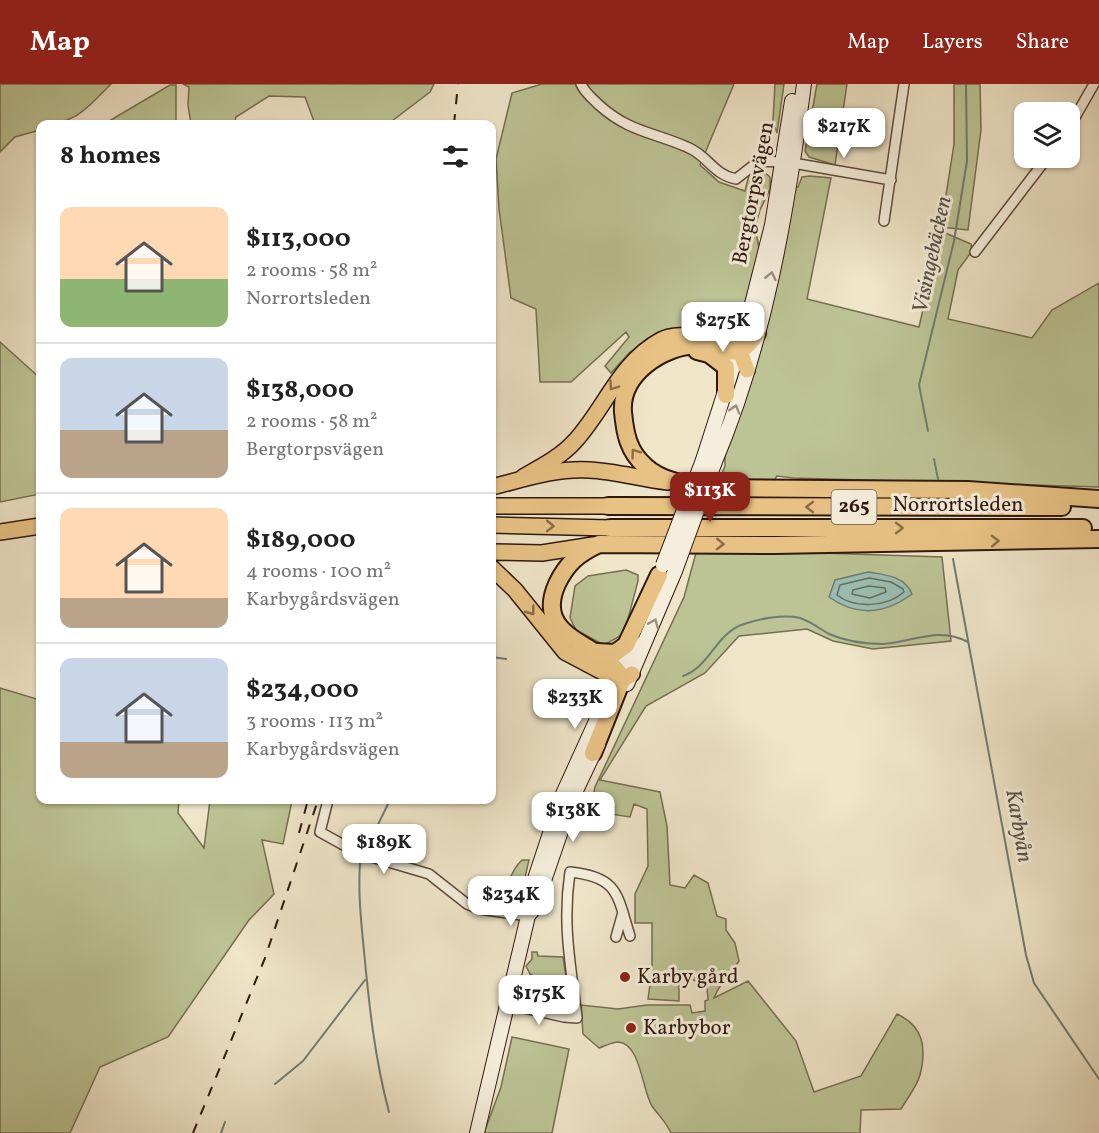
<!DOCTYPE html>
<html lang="en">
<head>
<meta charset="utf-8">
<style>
	:root { --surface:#fff; --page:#f2f2f2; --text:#222; --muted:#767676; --line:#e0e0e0; --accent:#8f2418 }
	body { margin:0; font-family:Vollkorn,serif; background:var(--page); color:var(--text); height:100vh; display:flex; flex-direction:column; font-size:22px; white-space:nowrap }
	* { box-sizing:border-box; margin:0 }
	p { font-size:20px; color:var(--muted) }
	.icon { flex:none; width:33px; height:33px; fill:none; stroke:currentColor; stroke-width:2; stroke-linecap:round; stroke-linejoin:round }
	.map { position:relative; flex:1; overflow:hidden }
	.details { position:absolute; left:36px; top:36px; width:460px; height:684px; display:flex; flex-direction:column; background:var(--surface); border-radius:12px; box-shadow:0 2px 4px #0004 }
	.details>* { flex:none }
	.tools { position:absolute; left:1014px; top:18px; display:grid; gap:12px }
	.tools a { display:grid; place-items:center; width:66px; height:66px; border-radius:12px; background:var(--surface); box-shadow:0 2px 4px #0004; font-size:30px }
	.price { position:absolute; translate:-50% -51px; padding:0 14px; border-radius:12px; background:#fff; color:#222; font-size:20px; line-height:39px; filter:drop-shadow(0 2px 3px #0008) }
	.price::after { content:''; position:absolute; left:50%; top:36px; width:18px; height:14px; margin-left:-9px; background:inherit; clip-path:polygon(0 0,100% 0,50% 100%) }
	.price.on { background:var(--accent); color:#fff }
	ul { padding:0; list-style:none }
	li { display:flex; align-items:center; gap:18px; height:150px; padding:0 24px }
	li+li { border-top:2px solid var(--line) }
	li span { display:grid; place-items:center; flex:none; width:168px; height:120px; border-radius:12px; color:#555 }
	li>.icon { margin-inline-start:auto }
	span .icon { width:72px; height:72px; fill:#fffc; stroke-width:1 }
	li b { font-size:26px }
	h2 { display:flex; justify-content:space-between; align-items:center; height:72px; padding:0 24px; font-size:26px }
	header { display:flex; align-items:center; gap:36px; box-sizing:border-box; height:84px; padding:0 30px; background:var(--accent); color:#fff }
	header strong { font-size:28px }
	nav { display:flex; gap:33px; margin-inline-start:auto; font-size:21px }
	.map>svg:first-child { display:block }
	.green { fill:#bcc394; stroke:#766e51; stroke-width:1.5 }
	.water { fill:#9abfb3; stroke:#707c71; stroke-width:1.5 }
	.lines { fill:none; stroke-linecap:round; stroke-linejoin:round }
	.shore { stroke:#656c60; stroke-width:1.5 }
	.stream { stroke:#707c71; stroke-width:2 }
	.minor-casing { stroke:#604b3d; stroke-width:12 }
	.secondary-casing { stroke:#30180e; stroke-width:16 }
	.trunk-casing { stroke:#30180e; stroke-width:18 }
	.motorway-casing { stroke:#30180e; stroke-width:20 }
	.minor { stroke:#f5eedc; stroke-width:9 }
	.secondary { stroke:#f5eedc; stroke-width:14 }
	.trunk { stroke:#e8c284; stroke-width:15 }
	.motorway { stroke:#e8c284; stroke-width:16 }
	.rail { stroke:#30180e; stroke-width:2; stroke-dasharray:10 10; stroke-linecap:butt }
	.secondary-bridge-casing { stroke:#30180e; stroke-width:16; stroke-linecap:butt }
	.secondary-bridge { stroke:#f5eedc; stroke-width:14 }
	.oneway { stroke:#9c8e7f }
	.oneway2 { stroke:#8c6d49 }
	.poi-dot { fill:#8f2418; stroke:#f5eedc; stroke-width:2 }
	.labels { text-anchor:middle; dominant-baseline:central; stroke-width:6; stroke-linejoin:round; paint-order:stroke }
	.shield { fill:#f5eedc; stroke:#6b584c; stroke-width:1.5 }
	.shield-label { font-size:20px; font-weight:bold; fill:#30180e }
	.street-label { font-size:21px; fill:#30180e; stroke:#f5eedc }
	.poi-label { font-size:21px; fill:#30180e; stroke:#f5eedc; text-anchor:start }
	.water-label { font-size:22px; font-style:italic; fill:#555248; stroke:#f5eedc }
</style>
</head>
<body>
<header>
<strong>Map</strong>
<nav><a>Map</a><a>Layers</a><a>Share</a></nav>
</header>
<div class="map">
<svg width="1099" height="1049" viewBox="0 0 1099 1049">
	<rect width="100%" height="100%" fill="#efe5c9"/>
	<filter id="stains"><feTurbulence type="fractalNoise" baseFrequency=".00333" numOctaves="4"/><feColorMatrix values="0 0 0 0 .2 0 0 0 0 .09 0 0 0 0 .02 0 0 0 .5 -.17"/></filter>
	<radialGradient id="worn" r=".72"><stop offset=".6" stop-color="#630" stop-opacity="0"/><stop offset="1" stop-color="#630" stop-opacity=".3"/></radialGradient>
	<!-- green -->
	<path class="green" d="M0,0H111C87,24 77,40 40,40V46L15,53L0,68Z
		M183,0H434L430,8L388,40H315L305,13L269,12L236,33L234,40H191L188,21L189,3Z
		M542,0H734L700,81L719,98L745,107L749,91L763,87L770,93V105L760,126L755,143L760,169L737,245L646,259L630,268L611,289L605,282L629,253L626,248L571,298H540L536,225L511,214L499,125L496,75L512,9Z
		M775,0H784L777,49L773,37Z
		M817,0H847L835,81L809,73L805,67Z
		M954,0H980L981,46L968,146L941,143L954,60Z
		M170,1H176V40H104Z
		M810,92L831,94L807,215L919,243L941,147L971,160L972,167L958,186L948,235L1032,254L1052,226L1099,199V403L793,394L777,392L773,398L717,401L725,382V364L794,103H798L802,93Z
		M0,258L40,294V410L0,418Z
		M697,465L942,473L951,557L873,565L833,557L807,545L739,552L705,589L646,622L600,696L660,708L667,742L670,801L685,804L694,791L708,799L717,832L726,835V846L735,859L739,877C730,891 720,898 714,914L748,897L796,957L814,1008L861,992L897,930C923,942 927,963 920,991C917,1002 907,1015 901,1025L861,1026L860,1049H671C666,1038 659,1032 652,1022C642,1007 641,959 618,958C612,958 605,962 599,964L583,950L581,921L618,925L647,921H690L692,929L705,927V917L708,916L707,903L686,892L679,895V917L648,915L652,886V839H635V810L648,782L647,725L634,720L630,733L590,727L595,703L684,513Z
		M626,486L638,491V497L624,550L604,561L576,546L570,534L575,502L588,492Z
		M0,604L40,616V716H179L178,729L204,764L210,716L292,717L283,760L262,756L274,810L249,836L168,953L100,983L70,1049H0Z
		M522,776H529C525,792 523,814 507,822C502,809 512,785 522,776Z
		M532,868H537L538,872L563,873L569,913L530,890L526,882L532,875Z
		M512,953L569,965L552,1049H484L501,1003Z"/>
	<!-- water -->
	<path class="water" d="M868,488C886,491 905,492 912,510C885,530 857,533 829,513L835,496Z"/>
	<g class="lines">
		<!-- shore -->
		<path class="shore" d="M869,494L891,498L903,505L904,508C887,523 855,525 837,511L840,501Z
			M869,502L885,504L886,508L870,514L852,510L853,506Z"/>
		<!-- stream -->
		<path class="stream" d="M928,347L919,301L954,157L967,77L966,0
			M934,375L938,395
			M953,475L1026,871L1034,899L1099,995
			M492,573L506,575
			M683,592C708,584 716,551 741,541C757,535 783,530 800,534C810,537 820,545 829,550C845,557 865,560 883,560C914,558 938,542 968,558
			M366,765L390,716
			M360,779C358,809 361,837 364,867C369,921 375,976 389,1028
			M275,1000L303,977L365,896
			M221,1049L225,1038"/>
		<defs>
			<path id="minor" d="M581,0C585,9 592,14 599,21C629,48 653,48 687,63C709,72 712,90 736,95L759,77L782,78
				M1070,42L1094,0
				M793,79L891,96
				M884,137L904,0
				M975,168L1047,74
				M328,716L320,748L358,769L429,790L467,820L479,825L528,832
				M616,853L623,828
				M506,920L564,933L577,934C571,881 562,842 570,788C619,793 617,811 630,852"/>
			<path id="secondary" d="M703,376L748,236L772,141L792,17
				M714,380C765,260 787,128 804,0
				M615,596L632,556
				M627,600L675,487
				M527,819L563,710L607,613
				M477,1049L528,832L535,823L572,715L598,660"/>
			<path id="trunk" d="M730,259L740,267L747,286
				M523,393C541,383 562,372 575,357C606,323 619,279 661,256C682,245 721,260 737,250C742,247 745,240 748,236
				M492,403C524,395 555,384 589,386C615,387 641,395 668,398
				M492,422H608
				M492,441L610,444
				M0,448L40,442
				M492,468L542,469L593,461
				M492,484L515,506L565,568L616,595L622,596L632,590"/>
			<path id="motorway" d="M757,249C751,257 747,264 738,267C724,270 711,261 697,261C663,262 620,290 623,328C625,349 628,367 645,382C663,399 690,401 713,404L968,406L1099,415
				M697,267L709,270L726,283V311
				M608,422L1062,423
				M610,444H1083
				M597,568L615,569L626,561L659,491
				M593,669L622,596C609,559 531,558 557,500C567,479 578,470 599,460L774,461L1099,455"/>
		</defs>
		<!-- minor casing -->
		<use href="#minor" class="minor-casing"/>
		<!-- secondary casing -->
		<use href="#secondary" class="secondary-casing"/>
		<!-- trunk casing -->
		<use href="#trunk" class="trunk-casing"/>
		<!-- motorway casing -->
		<use href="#motorway" class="motorway-casing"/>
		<!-- minor -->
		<use href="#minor" class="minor"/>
		<!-- secondary -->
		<use href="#secondary" class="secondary"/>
		<!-- trunk -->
		<use href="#trunk" class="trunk"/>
		<!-- motorway -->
		<use href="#motorway" class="motorway"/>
		<!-- rail -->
		<path class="rail" d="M454,40L458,0
			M299,749L308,716
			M193,1049L265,874L318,716"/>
		<defs>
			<path id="secondary-bridge" d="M663,481L703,376
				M675,487L714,380"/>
		</defs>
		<!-- secondary-bridge casing -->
		<use href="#secondary-bridge" class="secondary-bridge-casing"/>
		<!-- secondary-bridge -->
		<use href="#secondary-bridge" class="secondary-bridge"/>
	</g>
	<!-- one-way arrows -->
	<defs><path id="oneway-chevron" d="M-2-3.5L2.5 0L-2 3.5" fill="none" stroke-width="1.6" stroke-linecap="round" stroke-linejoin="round" transform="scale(1.5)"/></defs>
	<g class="oneway">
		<use href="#oneway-chevron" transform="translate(771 192) rotate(-77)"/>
		<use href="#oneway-chevron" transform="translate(735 325) rotate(-73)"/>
		<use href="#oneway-chevron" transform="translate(654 539) rotate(-67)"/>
	</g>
	<g class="oneway2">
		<use href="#oneway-chevron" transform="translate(613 302) rotate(125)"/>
		<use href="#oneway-chevron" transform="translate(635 369) rotate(-126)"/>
		<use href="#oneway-chevron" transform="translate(810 423) rotate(-180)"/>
		<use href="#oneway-chevron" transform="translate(550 442) rotate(1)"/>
		<use href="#oneway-chevron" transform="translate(899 444)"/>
		<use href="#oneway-chevron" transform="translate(995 457) rotate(-1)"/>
		<use href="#oneway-chevron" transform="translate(720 460) rotate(1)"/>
		<use href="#oneway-chevron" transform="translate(531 527) rotate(53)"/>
	</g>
	<!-- markers -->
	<g class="poi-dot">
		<circle cx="625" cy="893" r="6"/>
		<circle cx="631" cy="944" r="6"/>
	</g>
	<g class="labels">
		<!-- shield labels -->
		<rect class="shield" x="831.5" y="406" width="45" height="34" rx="4.5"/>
		<g class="shield-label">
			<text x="854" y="423">265</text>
		</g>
		<!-- street labels -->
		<g class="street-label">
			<text transform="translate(754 109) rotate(-79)">Bergtorpsvägen</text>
			<text x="958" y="421">Norrortsleden</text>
		</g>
		<!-- poi labels -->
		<g class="poi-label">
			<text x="637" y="893">Karby gård</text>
			<text x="643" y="944">Karbybor</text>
		</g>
		<!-- water labels -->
		<g class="water-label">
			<text transform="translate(933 171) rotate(-78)">Visingebäcken</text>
			<text transform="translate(1018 742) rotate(80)">Karbyån</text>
		</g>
	</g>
	<rect width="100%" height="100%" filter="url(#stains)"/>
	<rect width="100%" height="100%" fill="url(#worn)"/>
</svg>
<div class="tools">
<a><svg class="icon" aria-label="layers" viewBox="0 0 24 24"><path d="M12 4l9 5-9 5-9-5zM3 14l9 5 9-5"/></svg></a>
</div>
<b class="price" style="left:844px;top:75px">$217K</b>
<b class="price" style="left:723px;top:269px">$275K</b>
<b class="price on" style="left:710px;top:439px">$113K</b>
<b class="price" style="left:575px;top:646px">$233K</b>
<b class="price" style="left:573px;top:759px">$138K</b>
<b class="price" style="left:384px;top:791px">$189K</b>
<b class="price" style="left:511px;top:843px">$234K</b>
<b class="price" style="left:539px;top:942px">$175K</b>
<section class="details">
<h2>8 homes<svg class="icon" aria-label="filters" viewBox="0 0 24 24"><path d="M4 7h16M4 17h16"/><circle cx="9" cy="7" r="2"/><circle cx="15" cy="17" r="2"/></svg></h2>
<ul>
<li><span style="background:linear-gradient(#ffd9b3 60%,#8fb573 0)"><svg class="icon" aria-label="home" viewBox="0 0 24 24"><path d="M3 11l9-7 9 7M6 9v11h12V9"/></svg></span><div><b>$113,000</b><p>2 rooms · 58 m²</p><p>Norrortsleden</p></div></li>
<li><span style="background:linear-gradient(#c9d6e8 60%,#b9a48a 0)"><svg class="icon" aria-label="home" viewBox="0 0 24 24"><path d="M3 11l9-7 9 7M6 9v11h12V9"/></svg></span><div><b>$138,000</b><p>2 rooms · 58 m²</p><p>Bergtorpsvägen</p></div></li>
<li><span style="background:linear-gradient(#ffd9b3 75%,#b9a48a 0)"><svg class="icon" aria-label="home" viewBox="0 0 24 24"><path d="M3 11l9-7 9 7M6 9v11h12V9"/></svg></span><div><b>$189,000</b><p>4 rooms · 100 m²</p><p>Karbygårdsvägen</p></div></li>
<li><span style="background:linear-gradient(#c9d6e8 70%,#b9a48a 0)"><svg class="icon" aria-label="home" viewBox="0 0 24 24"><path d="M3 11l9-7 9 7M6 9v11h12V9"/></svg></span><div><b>$234,000</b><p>3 rooms · 113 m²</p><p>Karbygårdsvägen</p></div></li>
</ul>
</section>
</div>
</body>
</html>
